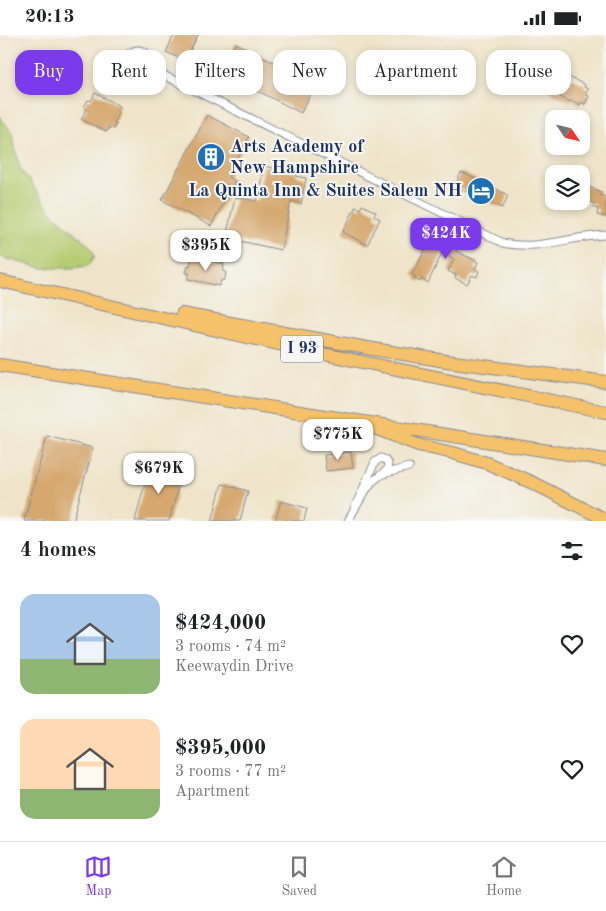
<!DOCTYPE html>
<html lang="en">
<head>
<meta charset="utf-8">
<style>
	:root { --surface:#fff; --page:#f2f2f2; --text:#202124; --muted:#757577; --line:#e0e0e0; --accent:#7c3aed }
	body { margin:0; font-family:"Old Standard TT",serif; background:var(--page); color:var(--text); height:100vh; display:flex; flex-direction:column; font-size:19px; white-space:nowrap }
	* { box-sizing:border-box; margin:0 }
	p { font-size:16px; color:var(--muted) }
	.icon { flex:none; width:28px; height:28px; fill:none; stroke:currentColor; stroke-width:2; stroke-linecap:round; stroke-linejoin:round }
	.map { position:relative; height:486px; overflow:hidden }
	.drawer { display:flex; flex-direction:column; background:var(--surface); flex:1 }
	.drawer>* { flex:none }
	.top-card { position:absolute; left:15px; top:15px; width:576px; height:45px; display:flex; gap:10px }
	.needle { width:32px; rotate:125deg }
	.fabs { position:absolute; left:545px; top:75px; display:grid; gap:10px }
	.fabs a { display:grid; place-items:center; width:45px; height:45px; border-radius:10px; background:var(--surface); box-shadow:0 2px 8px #0003; font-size:25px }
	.price { position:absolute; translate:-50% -42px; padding:0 11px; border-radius:10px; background:#fff; color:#222; font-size:16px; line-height:32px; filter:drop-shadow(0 1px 2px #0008) }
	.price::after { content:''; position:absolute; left:50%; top:30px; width:15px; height:11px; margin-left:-8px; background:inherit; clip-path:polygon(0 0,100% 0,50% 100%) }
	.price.current { background:var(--accent); color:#fff }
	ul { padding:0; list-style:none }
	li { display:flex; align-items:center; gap:15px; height:125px; padding:0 20px }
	li span { display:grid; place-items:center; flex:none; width:140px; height:100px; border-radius:15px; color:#555 }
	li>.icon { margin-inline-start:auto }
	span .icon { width:60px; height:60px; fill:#fffc; stroke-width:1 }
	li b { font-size:21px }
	h2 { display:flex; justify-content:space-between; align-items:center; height:60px; padding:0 20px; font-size:21px }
	.chip { padding:0 18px; border-radius:15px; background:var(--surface); box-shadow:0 2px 8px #0003; font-size:18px; line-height:45px }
	.chip.current { background:var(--accent); color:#fff }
	.status { display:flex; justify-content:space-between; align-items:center; height:35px; padding:0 25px; background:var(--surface); direction:ltr }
	.status svg { height:14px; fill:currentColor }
	.dock { display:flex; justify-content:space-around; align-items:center; height:70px; border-top:1px solid var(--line); background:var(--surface); font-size:14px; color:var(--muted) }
	.dock a { display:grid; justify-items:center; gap:2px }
	.dock .current { color:var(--accent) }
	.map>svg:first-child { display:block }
	.green { fill:#b6cc71; stroke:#687e68 }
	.building { fill:#d6a86f }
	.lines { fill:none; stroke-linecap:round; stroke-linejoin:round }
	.minor-casing { stroke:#858a94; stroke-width:9 }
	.motorway-casing { stroke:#858a94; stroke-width:14 }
	.minor { stroke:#fff; stroke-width:7 }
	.motorway { stroke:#f5c16b; stroke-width:12 }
	.labels { text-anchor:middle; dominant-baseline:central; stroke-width:4; stroke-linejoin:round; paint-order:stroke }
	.shield { fill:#f6f6f2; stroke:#5d6b8a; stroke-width:1 }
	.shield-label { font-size:16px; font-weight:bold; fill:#1b2f5e }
	.poi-label { font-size:18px; font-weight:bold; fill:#1b2f5e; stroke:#f6f6f2; text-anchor:start }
</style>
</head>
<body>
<div class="status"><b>20:13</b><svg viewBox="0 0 49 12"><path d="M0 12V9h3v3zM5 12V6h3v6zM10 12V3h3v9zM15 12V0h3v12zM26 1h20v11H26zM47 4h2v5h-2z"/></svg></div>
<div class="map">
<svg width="606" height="486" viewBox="0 0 606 486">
	<rect width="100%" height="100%" fill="#f6f6f2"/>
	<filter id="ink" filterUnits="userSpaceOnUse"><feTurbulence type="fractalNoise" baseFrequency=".02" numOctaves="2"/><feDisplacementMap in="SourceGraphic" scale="10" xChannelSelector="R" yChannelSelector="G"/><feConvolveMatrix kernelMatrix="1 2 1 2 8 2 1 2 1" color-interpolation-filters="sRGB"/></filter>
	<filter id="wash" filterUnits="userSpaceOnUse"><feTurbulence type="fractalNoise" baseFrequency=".0096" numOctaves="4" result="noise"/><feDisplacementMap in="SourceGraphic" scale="20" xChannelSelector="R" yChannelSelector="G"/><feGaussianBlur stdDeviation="1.12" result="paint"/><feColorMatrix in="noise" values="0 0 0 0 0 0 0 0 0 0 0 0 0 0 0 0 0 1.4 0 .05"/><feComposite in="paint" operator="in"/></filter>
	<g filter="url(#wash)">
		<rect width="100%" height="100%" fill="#efe4c9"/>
		<!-- green -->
		<path class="green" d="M0,81L12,98L20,133L50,176L91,212L95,221L88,231L72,233H42L0,222Z"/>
		<g id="blocks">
			<!-- building -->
			<path class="building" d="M174,0H198L185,26L166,17Z
				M236,8L316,48L301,78L221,37Z
				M546,31L568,44L569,42L585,50L584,52L588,54L585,60L589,61L585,69L581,67L580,70L571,65L570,67L540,51L541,48L538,47L541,41L537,39L541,32L545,33Z
				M95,58L120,71L117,76L119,77L114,87L116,88L113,94L109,92L106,97L81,84L87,74L84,72L88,65L91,66Z
				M207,80L249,102L228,142L235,146L211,191L162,165Z
				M264,131L296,138V141L306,143L301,169L291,166L281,215L226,203L235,162L257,166Z
				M461,138H463L506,159L508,161L502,173L456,152L457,150H455Z
				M581,148L601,157L599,160L606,162V182L597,180L598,174L593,172L595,169L581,163Z
				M362,170L376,177L374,181L380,184L367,210L343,197L356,171L360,174Z
				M456,198L463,202L456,216L478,227L475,234L479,236L477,242L472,240L467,249L455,243L456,240L448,236L454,224L442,218L428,248L421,244L420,247L415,244L416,242L412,240L431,203L439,205L441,202L452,207Z
				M192,222L224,229L223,236L226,237L225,243L223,246L221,245L219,251L188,244L189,238H186L188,230L190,231Z
				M47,401L93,413L73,486H24Z
				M351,417L353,433L326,436L324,420Z
				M150,429L182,438L169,486H135Z
				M222,449L248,456L240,486H212Z
				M281,466L307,473L304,486H275Z"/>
		</g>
	</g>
	<g filter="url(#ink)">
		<use href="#blocks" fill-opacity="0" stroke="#858a94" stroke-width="1"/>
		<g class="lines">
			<defs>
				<path id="minor" d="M126 27a12 12 0 1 1 24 0a12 12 0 1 1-24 0Z
					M149,33L503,208C538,216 571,201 606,200
					M383,439L409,432
					M348,486L364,458L372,447L387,435L388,429L385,425L381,423L375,427L354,474"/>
				<path id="motorway" d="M0,246L309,316L606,377
					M182,279L373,314L446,326L606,347
					M0,330L606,425
					M377,394L418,410L453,418L487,428L533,448L606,485"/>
			</defs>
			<!-- minor casing -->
			<use href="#minor" class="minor-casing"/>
			<!-- motorway casing -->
			<use href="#motorway" class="motorway-casing"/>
			<!-- minor -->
			<use href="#minor" class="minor"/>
			<!-- motorway -->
			<use href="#motorway" class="motorway"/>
		</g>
	</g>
	<!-- icons -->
	<defs>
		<symbol id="building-disc" viewBox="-11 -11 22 22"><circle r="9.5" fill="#1f6fb2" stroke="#f6f6f2"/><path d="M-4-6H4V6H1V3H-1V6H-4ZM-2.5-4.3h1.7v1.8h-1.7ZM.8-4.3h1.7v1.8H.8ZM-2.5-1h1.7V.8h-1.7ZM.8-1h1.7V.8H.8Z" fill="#fff"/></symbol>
		<symbol id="hotel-disc" viewBox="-11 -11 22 22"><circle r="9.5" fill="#1f6fb2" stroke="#f6f6f2"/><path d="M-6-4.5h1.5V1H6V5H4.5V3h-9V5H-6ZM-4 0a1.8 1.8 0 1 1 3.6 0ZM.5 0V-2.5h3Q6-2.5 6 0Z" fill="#fff"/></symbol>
	</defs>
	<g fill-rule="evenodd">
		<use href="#building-disc" x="195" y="106" width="32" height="32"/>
		<use href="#hotel-disc" x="465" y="140" width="32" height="32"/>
	</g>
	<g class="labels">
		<!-- shield labels -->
		<rect class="shield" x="281" y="300.5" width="42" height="27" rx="4"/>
		<g class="shield-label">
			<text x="302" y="314">I 93</text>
		</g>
		<!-- poi labels -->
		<g class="poi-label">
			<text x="230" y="112">Arts Academy of<tspan x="230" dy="21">New Hampshire</tspan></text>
			<text x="462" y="156" text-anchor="end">La Quinta Inn &amp; Suites Salem NH</text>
		</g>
	</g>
</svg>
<div class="fabs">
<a><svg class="needle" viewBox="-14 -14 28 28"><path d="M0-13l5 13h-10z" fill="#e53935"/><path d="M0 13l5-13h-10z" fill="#757577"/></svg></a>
<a><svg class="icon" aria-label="layers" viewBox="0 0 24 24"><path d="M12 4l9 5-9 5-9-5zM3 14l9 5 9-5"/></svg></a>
</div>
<b class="price current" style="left:446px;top:225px">$424K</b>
<b class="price" style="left:206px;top:237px">$395K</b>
<b class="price" style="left:338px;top:426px">$775K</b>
<b class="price" style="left:159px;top:460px">$679K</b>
<div class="top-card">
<a class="chip current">Buy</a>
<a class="chip">Rent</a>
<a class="chip">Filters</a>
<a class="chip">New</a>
<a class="chip">Apartment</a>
<a class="chip">House</a>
</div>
</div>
<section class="drawer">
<h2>4 homes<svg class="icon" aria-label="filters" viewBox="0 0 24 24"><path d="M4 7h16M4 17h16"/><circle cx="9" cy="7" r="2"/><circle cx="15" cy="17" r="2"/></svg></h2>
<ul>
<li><span style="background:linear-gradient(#a9c7e8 65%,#8fb573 0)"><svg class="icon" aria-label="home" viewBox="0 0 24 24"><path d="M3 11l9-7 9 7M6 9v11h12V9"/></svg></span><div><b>$424,000</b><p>3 rooms · 74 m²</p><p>Keewaydin Drive</p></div><svg class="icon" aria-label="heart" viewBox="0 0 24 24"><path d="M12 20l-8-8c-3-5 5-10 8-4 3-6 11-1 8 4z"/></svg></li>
<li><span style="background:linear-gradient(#ffd9b3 70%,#8fb573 0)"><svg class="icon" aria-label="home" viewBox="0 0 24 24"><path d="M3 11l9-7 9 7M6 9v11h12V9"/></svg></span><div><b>$395,000</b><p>3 rooms · 77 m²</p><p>Apartment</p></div><svg class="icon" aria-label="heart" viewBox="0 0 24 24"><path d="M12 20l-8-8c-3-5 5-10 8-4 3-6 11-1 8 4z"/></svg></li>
</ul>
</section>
<nav class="dock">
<a class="current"><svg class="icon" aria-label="map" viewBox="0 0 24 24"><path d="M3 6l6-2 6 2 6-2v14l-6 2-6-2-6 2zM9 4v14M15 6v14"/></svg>Map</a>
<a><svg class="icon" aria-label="saved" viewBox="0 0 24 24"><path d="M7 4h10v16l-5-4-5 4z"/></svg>Saved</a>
<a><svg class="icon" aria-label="home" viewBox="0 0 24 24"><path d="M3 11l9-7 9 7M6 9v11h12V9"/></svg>Home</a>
</nav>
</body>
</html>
